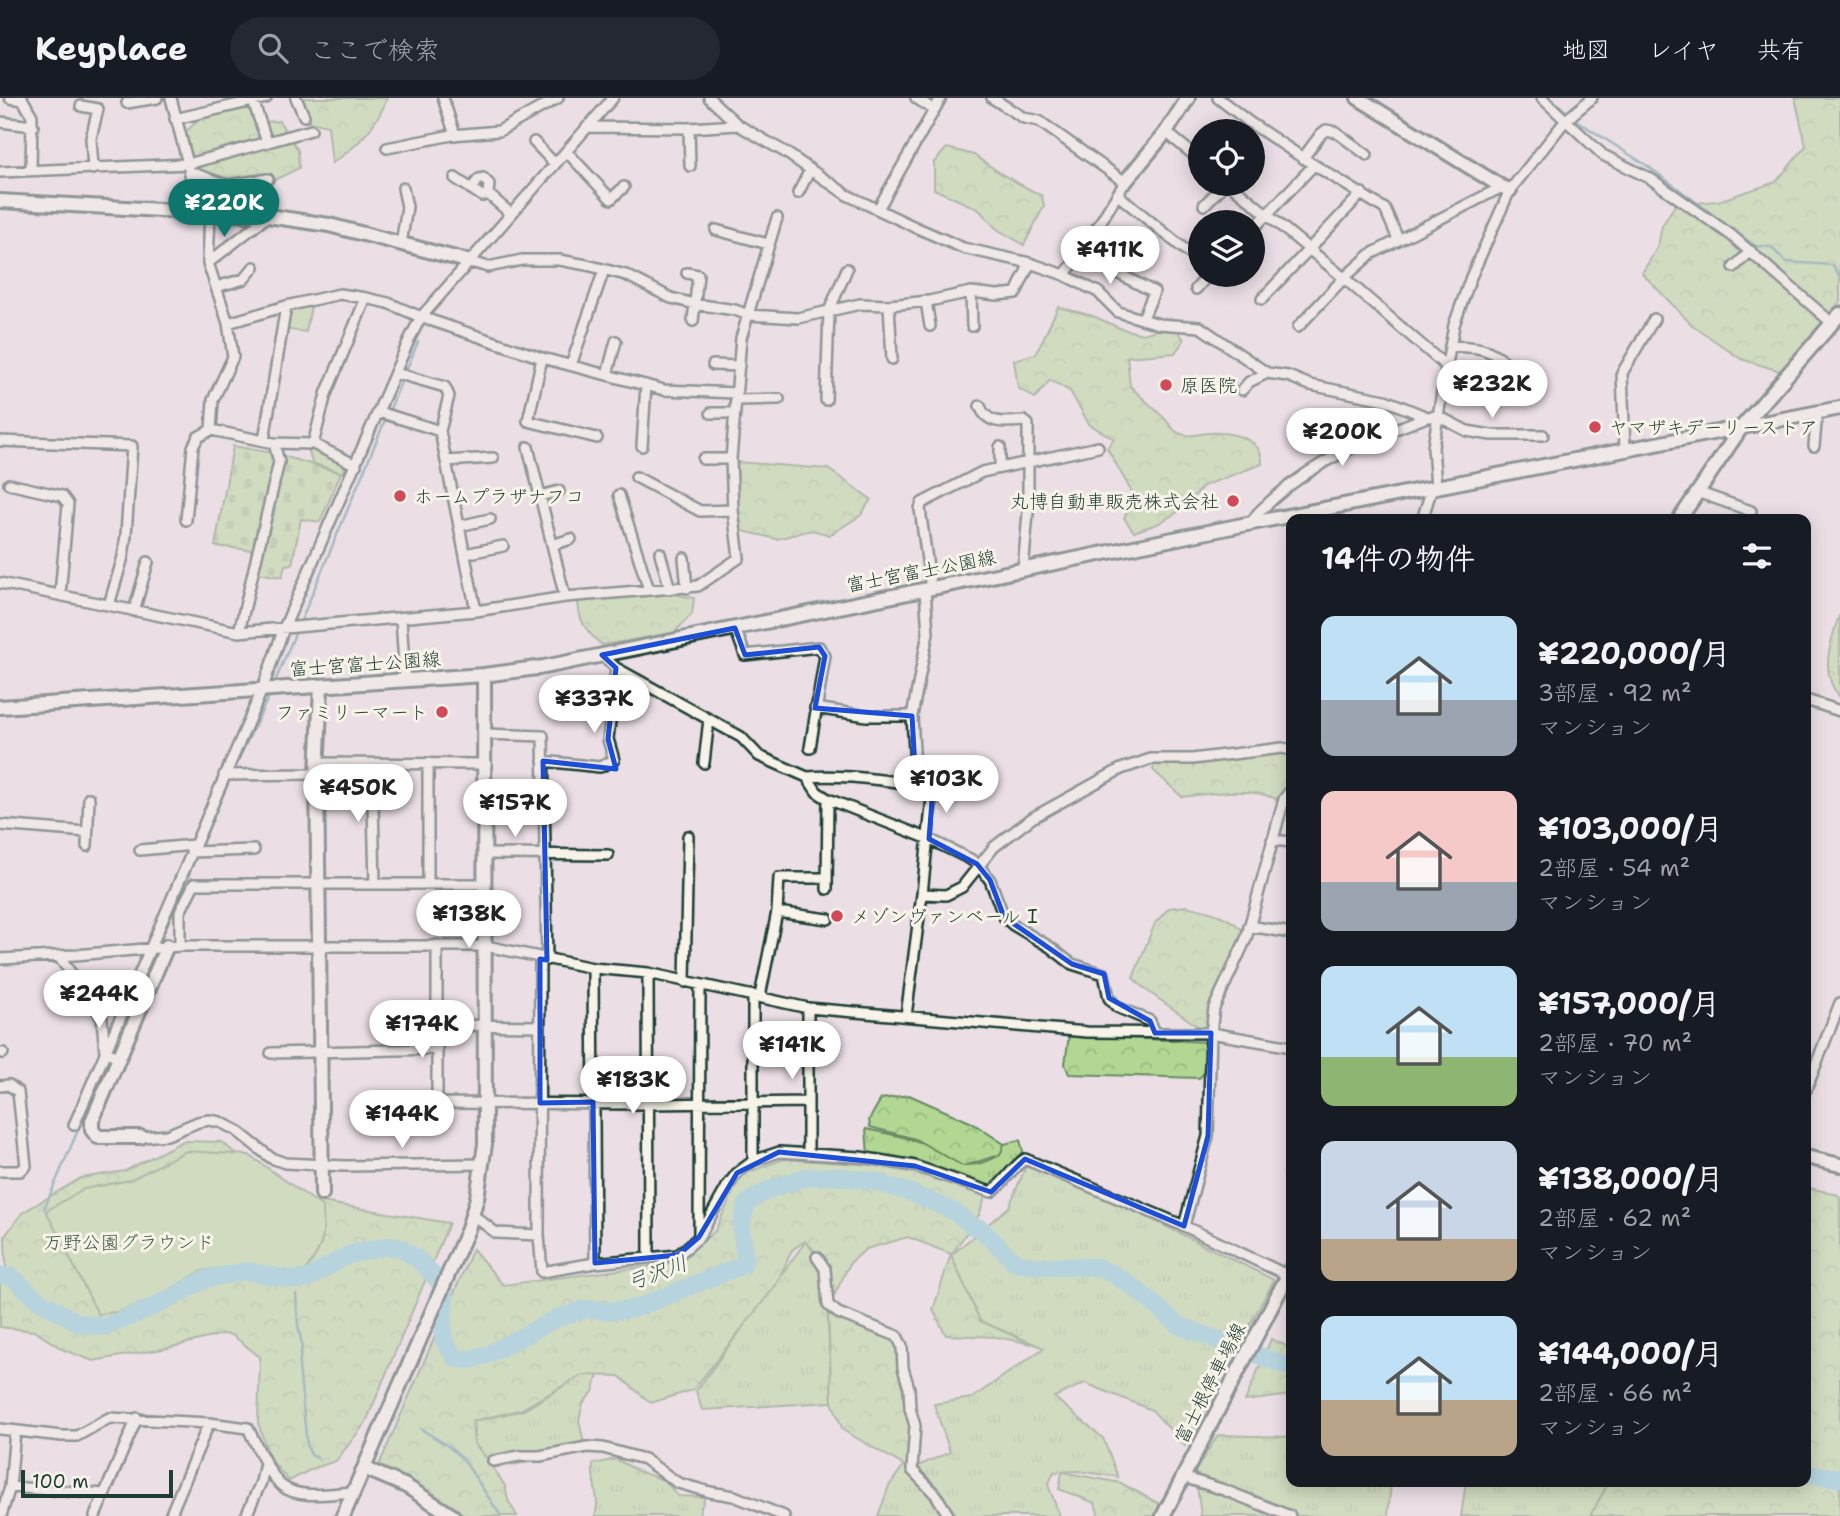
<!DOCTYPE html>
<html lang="ja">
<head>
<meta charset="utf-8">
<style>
	:root { --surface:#171b24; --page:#242831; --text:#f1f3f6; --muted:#9ea1a6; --line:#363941; --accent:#0f766e }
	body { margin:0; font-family:"Shantell Sans","Klee One",sans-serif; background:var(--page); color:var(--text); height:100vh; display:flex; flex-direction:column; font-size:26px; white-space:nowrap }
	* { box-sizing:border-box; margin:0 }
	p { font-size:23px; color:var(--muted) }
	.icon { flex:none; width:38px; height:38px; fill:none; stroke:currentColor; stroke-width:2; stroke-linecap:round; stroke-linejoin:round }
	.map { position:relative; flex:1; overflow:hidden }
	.panel { position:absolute; left:1286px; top:416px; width:525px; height:973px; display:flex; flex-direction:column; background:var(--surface); border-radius:14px; box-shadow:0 4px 18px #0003 }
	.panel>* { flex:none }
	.buttons { position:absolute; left:1188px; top:21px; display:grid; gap:14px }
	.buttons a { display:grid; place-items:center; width:77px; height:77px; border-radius:50%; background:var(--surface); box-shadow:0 4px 18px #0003; font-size:35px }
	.scale { position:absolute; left:21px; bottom:18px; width:152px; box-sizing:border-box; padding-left:7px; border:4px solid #1f3d34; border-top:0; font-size:19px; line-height:24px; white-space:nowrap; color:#1f3d34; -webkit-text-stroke:5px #f7f3e8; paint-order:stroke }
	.price { position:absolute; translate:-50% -60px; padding:0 16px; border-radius:24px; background:#fff; color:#222; font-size:23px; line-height:46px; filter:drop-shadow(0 2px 4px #0008) }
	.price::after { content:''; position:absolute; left:50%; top:42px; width:21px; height:16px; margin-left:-10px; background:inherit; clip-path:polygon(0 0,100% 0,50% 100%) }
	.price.active { background:var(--accent); color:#fff }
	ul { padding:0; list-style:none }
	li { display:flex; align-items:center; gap:21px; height:175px; padding:0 35px }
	li span { display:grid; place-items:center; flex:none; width:196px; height:140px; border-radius:14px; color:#555 }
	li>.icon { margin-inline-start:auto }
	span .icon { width:84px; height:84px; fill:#fffc; stroke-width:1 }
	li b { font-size:30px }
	h2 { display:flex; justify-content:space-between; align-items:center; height:84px; padding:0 35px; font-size:30px }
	header { display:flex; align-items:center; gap:42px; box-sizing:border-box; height:98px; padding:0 35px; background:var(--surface); border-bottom:2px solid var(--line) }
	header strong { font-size:33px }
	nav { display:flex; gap:38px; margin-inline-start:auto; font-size:24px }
	.search { width:490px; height:63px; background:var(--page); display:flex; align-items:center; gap:18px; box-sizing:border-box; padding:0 24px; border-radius:38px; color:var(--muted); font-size:26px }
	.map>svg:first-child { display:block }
	.grass { fill:url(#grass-tufts); stroke:#688a64; stroke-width:2 }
	.forest { fill:url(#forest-crowns); stroke:#688a64; stroke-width:2 }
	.cemetery { fill:url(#cemetery-stones); stroke:#688a64; stroke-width:2 }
	.green { fill:#b1d793; stroke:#688a64; stroke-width:2 }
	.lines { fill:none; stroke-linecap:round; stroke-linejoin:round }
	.stream { stroke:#549095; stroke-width:2.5 }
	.river { stroke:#78c7d5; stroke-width:18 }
	.street-casing { stroke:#1f3d34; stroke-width:14 }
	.secondary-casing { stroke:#1f3d34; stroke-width:18 }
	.street { stroke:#f7f3e8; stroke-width:9 }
	.secondary { stroke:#f7f3e8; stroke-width:12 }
	.marked { fill:none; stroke:#1d4ed8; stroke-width:5; stroke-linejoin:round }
	.poi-dot { fill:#d1495b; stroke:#f7f3e8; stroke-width:2.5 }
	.labels { text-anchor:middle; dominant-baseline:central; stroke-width:6; stroke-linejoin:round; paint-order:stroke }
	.poi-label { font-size:19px; fill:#1f3d34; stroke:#f7f3e8; text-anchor:start }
	.street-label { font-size:19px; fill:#1f3d34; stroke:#f7f3e8 }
	.park-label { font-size:19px; fill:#3c5c47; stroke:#f7f3e8 }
	.water-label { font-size:21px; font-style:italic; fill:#315954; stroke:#f7f3e8 }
</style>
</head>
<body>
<header>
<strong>Keyplace</strong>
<div class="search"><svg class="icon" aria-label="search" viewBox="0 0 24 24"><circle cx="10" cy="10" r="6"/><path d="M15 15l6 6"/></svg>ここで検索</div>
<nav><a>地図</a><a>レイヤ</a><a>共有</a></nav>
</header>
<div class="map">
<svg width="1840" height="1418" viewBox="0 0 1840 1418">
	<defs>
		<pattern id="grass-tufts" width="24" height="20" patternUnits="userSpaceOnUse" patternTransform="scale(1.75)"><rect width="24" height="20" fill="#b1d793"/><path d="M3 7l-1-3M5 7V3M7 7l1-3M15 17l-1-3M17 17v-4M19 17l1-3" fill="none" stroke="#98b97f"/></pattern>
		<pattern id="forest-crowns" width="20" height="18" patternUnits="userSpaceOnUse" patternTransform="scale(1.75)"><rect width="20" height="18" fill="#b1d793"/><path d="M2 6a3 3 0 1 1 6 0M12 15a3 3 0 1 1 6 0" fill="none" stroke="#98b97f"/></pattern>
		<pattern id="cemetery-stones" width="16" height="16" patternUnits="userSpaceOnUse" patternTransform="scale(1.75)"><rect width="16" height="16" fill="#b1d793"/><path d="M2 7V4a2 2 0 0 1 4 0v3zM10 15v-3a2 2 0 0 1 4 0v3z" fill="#98b97f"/></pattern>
	</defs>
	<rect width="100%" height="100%" fill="#ebdfe5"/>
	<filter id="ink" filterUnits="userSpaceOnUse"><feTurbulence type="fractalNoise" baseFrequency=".0143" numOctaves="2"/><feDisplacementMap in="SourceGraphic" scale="14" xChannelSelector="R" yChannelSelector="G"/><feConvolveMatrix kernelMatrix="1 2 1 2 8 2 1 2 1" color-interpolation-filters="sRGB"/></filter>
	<g filter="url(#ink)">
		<!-- grass -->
		<path class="grass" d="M866,1031C884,1035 903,1038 920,1044C956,1057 957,1080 1000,1057L1004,1046L1020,1042L1024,1057L990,1091L868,1057Z
			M1026,1068L1139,1115L1274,1182L1185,1348L1152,1312L1085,1285L1054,1299L1103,1340L1118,1379L1079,1373L1054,1374L1048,1387L1060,1418H878L889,1388L904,1367L930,1391L918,1368L950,1354L934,1306L972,1300L1044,1250L980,1223L951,1157L1009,1109Z
			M806,1143L825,1171L832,1304L702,1312L696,1293Z
			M582,1277H598L593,1294L583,1305L579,1322L586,1355L493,1370L474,1345L475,1323L524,1312Z
			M1218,1337L1291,1339L1292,1384H1391L1388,1418H1201L1195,1373Z
			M616,1361L638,1373L664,1382L678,1398L705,1399L698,1418H595C601,1402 591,1383 593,1366Z
			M1466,1384H1609L1590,1418H1461Z"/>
		<!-- forest -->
		<path class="forest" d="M293,0H387C378,27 356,50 332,65L328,28L300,22Z
			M1795,0H1840V204L1780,273L1741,261L1692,227L1642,175L1658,148L1662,128L1675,107L1718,103L1776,84L1806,48Z
			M244,8L263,24L279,23L298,52L299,70C247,96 245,99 192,76L182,37L203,18Z
			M947,50L974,57L1003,77L1042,98L1044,108L1024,147L997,131L978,111L934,91V64Z
			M1058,209L1093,218L1122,231L1143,236L1174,227L1184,242L1175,255L1127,259L1130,288C1140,298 1152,308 1162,318C1167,322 1171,330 1177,334C1186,340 1198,336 1209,335C1230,334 1263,339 1262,366L1203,388L1183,411L1157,426L1134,434L1124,420L1134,398L1107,350L1114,341L1089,326L1070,293L1050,282L1035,300L1018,290L1014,262L1036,256Z
			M736,364L828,371L871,401L861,417L830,437L812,432L777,441L738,432Z
			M668,495L694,500L692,516L674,535L602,547C586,534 578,522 578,501Z
			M1839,518H1840V599C1819,576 1830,545 1839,518Z
			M1285,655L1291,656V683L1278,702C1252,688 1212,695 1182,699L1153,672L1155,664L1203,665Z
			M1186,808C1207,813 1231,817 1244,835L1212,910L1209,933L1196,927L1146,892L1133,880L1155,825L1169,810Z
			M1069,937L1206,944L1203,976L1199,980L1069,976L1065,966Z
			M909,997L972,1025L1004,1046L1000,1057L963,1068L915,1041L870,1029L869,1022L881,1001Z
			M183,1043L222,1044L285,1098L449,1125L366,1324L336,1363L312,1371L289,1383L270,1361L258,1325L260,1259L232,1237L223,1236L168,1250L93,1263L64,1252L34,1233L0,1229V1176L6,1175L5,1138L22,1115L81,1080L125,1073Z
			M784,1061L874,1067L928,1078L986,1096L979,1117L951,1157L980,1223L1032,1246L996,1239L946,1237L933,1212L951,1156L908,1139L866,1151L850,1165L832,1202L820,1158L805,1143L792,1152L776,1187L693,1292L651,1305L619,1278L582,1277L520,1312L472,1323L474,1345L488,1362L505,1388L508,1402L517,1418H466L379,1367L473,1151L503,1187L666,1166L681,1162L715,1133L741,1077Z
			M1806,1089L1838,1097L1840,1100V1418H1590L1609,1384H1806Z
			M828,1213L897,1238L914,1324L912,1372L843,1332L832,1304Z
			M1271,1241L1291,1250V1297L1245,1303Z
			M1062,1374L1121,1385L1163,1408L1157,1418H1099L1095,1405L1059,1391Z"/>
		<!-- cemetery -->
		<path class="cemetery" d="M233,348L273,355L341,375L320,424L301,421L292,466L285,467L282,479L251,474V452L215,448Z"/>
		<!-- green -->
		<path class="green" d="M312,203L306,234L282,231L286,208Z
			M312,348L347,363L343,375L312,365L308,349Z
			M186,1053L249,1057L323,1109C325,1140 323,1149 305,1173L286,1175L247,1166L202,1173L153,1201L118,1214L98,1216L46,1113L84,1091L130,1082Z"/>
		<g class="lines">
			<!-- stream -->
			<path class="stream" d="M1551,0L1569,16
				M1574,21L1649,69L1755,148L1771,149L1786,164L1832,167L1840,179
				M300,525L418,244
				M274,586L297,531
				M232,675L270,596
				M161,841L230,681
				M114,950L155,853
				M44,1111L107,965
				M12,1179L14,1176
				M296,1196L298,1227L302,1247L299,1268L307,1348L311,1357L318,1360
				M421,1331L448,1348L463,1361L501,1418"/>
			<!-- river -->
			<path class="river" d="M0,1177L12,1179L38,1202L79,1225L104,1229L155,1208L206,1181L247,1173L293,1182L307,1181L348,1157L386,1148L401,1150L420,1163L441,1186L445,1201L443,1224L444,1243L455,1260L470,1262L489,1256L557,1220L585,1211L611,1213L634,1211L743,1167L745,1161L741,1127L747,1105L768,1092L806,1079L833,1078L873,1083L911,1095L955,1114L974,1129L980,1130L1016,1165L1033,1168L1097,1169L1115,1177L1135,1190L1178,1227L1292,1270
				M1806,1376L1840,1380"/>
			<defs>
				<path id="street" d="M10,0L23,2
					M22,0L32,18L31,72
					M171,0L188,66L197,113
					M296,0L304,18
					M443,0L455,37
					M709,0L738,27
					M916,0L934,12
					M992,0L1024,20L1039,23L1125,84L1081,156L1064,177
					M1218,0L1249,24L1303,60L1385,111L1398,141
					M1542,0L1603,57L1651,81L1731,137L1832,225
					M253,3L267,44
					M127,5L157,0
					M81,8L98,11L91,40L93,71
					M175,21L266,0
					M0,24L33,28
					M587,29L689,30L738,27L785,54L847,97L915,129L963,150L1030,165L1064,177L1098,194L1118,214L1159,226L1200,229L1267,275
					M689,30L690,68
					M1166,34L1200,62
					M534,44L555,66
					M387,50L452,37L499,33L558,0
					M566,53L611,101L624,89
					M1303,60L1321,36L1326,32L1336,34L1367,57
					M0,74L188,66L311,32
					M190,74L227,87L268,81
					M455,80L482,98L488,96L511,116
					M1230,86L1344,180L1447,269
					M471,91L479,81L483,80L489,86L488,96
					M798,95L810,72
					M1118,97L1200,164
					M1204,107L1225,86
					M878,111L941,0
					M1253,131L1314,67
					M716,132L768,146
					M401,146L407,109L403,90
					M1081,156L1154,194L1143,220
					M471,164L488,169L522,162H559L587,167L626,177L671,200L695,206L735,212L748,217L798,220L860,206L889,207L929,203L971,194L997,197L1016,195L1030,165
					M208,165L210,115
					M1734,169L1751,153
					M687,175L698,177L693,223
					M216,189L244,181L254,169
					M1196,191L1208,177
					M971,194L972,228
					M1262,201L1362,95
					M926,203L930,228
					M889,207L892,261
					M228,225L286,208L340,196L366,200L388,205L421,219L542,260L607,277L664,292L736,295
					M1298,229L1344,180L1371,156L1502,89
					M1450,248C1461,249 1474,248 1485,252C1501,257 1506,269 1525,275
					M542,260L528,323L597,340
					M571,267L604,172
					M713,267L739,268
					M396,275L445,289L449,298L440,333
					M607,277L616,243
					M1242,292L1249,284L1267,275L1288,278L1310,287L1385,302L1427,319L1438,318L1467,333L1491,337H1543
					M736,302L779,301
					M826,302L829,213L847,171
					M980,308C987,328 1007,324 1024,323L1028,326V415L1023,472
					M379,314L440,333L476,513
					M711,315H735
					M211,332L274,345L313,346L356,367
					M264,342L286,208
					M0,343L132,348L126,437L123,459L109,507
					M313,346L326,296L366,200
					M642,348L646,287
					M1814,348L1817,315
					M528,349L565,499
					M1625,351L1622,275L1654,221
					M703,361H731
					M446,363L493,360
					M1000,369V349
					M636,379L700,413L733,412
					M9,386L62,398L68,406L60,497
					M1436,389L1433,349L1441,300L1454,227L1471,179L1510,92L1566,22L1592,0
					M1697,394L1751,413
					M619,397L649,492
					M540,398L559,393
					M186,422L193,349L198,339L211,332L213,302L233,259L228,225L208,165L268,118
					M1422,422L1432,390
					M1252,425C1255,415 1265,409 1273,401C1319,360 1371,340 1427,319
					M459,428L490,421
					M552,447L571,441
					M660,455L670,491
					M465,456L503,448
					M684,460L687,490
					M0,485L239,534L476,513L565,499L698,488L739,460L733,412L731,361L741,240L777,120
					M931,491L920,411L922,405L982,374L1098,349
					M134,513L148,464
					M401,520L405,582
					M735,530L745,557L819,549L825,558L810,650
					M239,534L279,364L274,345
					M602,557L616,570L741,639L759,658L807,679L817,694L828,701L929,741L970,761L977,766L990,782L1004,819L1013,827L1050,849L1072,866L1104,876L1109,900L1117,909L1150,923L1155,935
					M1806,602L1840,613
					M815,610L867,618H912
					M485,636L543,638L547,862
					M543,663L600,669L614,662L608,641L616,570
					M318,665L486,666
					M704,665L709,621
					M372,666L375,786
					M224,677L317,676
					M807,679C851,676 897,683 941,692
					M916,687L912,618L928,535L925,492
					M0,727L87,734
					M1272,742L1292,744
					M87,748L89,700
					M140,752L194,747
					M191,754L254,752
					M485,756L608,757
					M428,786V665
					M827,791L828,701
					M922,796L933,690
					M777,814L828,821
					M1249,828L1292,835
					M437,847V1005L647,1006L807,1004
					M180,848V814L194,786H485
					M58,858L94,905L102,921L105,954L120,959
					M0,861L75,857L180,848H486L593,870L648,875L808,910L1087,934L1211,935L1292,949
					M540,861L539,1137L542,1174L595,1165L678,1157L699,1139L728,1087L737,1075L753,1063L779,1054L860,1059L915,1068L991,1094C1005,1085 1011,1070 1025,1061L1184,1128
					M593,870L595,1165
					M648,875L649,1160
					M685,884L688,738
					M753,897V1063
					M760,898L777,814L779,780H827
					M906,918L922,796L946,797L962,789L994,749L1032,720L1121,671L1151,661H1192L1282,650L1292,652
					M437,927L540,928
					M0,955H3
					M271,955L437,951
					M0,988L9,987L18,994L26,1068L20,1073H0
					M1806,992L1840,905
					M74,1027L262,592L284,530L410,240L421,219L613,0
					M141,1039L167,1037L198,1024L209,1022L220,1024L236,1032L271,1060L285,1065L345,1068L483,1066
					M808,1056V910
					M1290,1075L1292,1076
					M473,1117L496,1135L539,1137
					M699,1137L700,887
					M817,1159L825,1171L828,1207L838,1215L897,1238L902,1248L903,1270L909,1290L910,1310L915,1328L912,1372L936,1397L949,1418
					M1287,1177L1184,1128L1208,1038L1211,935L1214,910L1246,841L1284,701L1292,690
					M0,1331L62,1338H77L109,1320L209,1325L248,1330C255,1344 270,1379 282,1388C299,1402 333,1395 353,1394
					M493,1363L519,1358H540L587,1349L603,1350L644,1361L678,1385L710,1394L734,1398L784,1418
					M1183,1379L1224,1392L1290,1418
					M10,1389L105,1396
					M1,1418L10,1389L15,1333
					M95,1418L137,1320
					M170,1418L209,1325
					M246,1418L261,1384L265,1365"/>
				<path id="secondary" d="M1358,0L1502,89L1510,92
					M1125,84L1166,34L1188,0
					M0,103L268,118L329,127L471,164
					M1679,422L1741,330L1840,216
					M321,588L317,676L322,1096
					M0,609L484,577L544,569L1252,425L1840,310
					M141,1039H98L92,1032V1023L167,848
					M1806,1059L1840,1067
					M364,1370L406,1388L453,1418
					M343,1418L468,1131L477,1100L485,1046L484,577
					M1163,1418L1292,1169"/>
			</defs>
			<!-- street casing -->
			<use href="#street" class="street-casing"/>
			<!-- secondary casing -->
			<use href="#secondary" class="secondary-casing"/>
			<!-- street -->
			<use href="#street" class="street"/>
			<!-- secondary -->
			<use href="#secondary" class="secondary"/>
		</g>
	</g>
	<!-- marked area -->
	<path d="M0 0H1840V1418H0ZM735,530L745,557L819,549L825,558L815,610L912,618L916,687L933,690L929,741L977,766L990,782L1004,819L1072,866L1104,876L1109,900L1150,923L1155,935H1211L1208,1038L1184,1128L1025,1061L991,1094L915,1068L779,1054L737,1075L699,1139L678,1157L595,1165L593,1004L540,1005V861L547,862L543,663L616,671L608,641L616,570L602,557Z" fill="#ebdfe5" fill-opacity=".55" fill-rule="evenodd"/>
	<path class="marked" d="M735,530L745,557L819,549L825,558L815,610L912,618L916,687L933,690L929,741L977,766L990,782L1004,819L1072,866L1104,876L1109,900L1150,923L1155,935H1211L1208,1038L1184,1128L1025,1061L991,1094L915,1068L779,1054L737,1075L699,1139L678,1157L595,1165L593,1004L540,1005V861L547,862L543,663L616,671L608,641L616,570L602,557Z"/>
	<!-- markers -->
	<g class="poi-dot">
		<circle cx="1166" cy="287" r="7"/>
		<circle cx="1595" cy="329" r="7"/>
		<circle cx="400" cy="398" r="7"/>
		<circle cx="1233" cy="403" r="7"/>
		<circle cx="442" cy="614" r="7"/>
		<circle cx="837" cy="818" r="7"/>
	</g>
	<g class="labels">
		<!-- poi labels -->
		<g class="poi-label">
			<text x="1180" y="287">原医院</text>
			<text x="1609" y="329">ヤマザキデーリーストア</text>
			<text x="414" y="398">ホームプラザナフコ</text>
			<text x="1219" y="403" text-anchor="end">丸博自動車販売株式会社</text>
			<text x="428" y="614" text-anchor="end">ファミリーマート</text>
			<text x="851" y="818">メゾンヴァンベール I</text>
		</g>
		<!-- street labels -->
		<g class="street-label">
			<text transform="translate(921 473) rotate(-11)">富士宮富士公園線</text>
			<text transform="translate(365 566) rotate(-4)">富士宮富士公園線</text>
			<text transform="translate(1210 1285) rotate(-63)">富士根停車場線</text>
		</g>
		<!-- park labels -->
		<g class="park-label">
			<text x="129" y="1144">万野公園グラウンド</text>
		</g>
		<!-- water labels -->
		<g class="water-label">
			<text transform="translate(657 1175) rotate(-20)">弓沢川</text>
		</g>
	</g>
</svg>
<div class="buttons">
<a><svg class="icon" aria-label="locate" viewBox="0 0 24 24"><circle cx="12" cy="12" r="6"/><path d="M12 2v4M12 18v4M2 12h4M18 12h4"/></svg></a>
<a><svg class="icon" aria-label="layers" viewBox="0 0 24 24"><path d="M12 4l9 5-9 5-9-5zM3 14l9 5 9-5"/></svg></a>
</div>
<div class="scale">100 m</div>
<b class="price active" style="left:224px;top:141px">¥220K</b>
<b class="price" style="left:1110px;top:188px">¥411K</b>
<b class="price" style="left:1492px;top:322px">¥232K</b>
<b class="price" style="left:1342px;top:370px">¥200K</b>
<b class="price" style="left:594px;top:637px">¥337K</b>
<b class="price" style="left:946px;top:717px">¥103K</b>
<b class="price" style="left:358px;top:726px">¥450K</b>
<b class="price" style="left:515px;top:741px">¥157K</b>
<b class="price" style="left:469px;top:852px">¥138K</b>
<b class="price" style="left:99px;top:932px">¥244K</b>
<b class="price" style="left:422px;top:962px">¥174K</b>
<b class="price" style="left:792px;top:983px">¥141K</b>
<b class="price" style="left:633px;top:1018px">¥183K</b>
<b class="price" style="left:402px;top:1052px">¥144K</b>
<section class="panel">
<h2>14件の物件<svg class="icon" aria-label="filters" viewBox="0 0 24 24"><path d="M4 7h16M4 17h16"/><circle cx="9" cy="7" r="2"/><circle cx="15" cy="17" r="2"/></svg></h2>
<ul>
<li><span style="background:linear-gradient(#bfe0f5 60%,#9aa5b1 0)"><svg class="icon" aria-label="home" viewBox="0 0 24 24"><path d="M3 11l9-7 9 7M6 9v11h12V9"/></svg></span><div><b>¥220,000/月</b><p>3部屋 · 92 m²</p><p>マンション</p></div></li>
<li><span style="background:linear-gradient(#f6c9c9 65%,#9aa5b1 0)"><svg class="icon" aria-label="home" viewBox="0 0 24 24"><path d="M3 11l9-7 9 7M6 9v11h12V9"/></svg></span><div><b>¥103,000/月</b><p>2部屋 · 54 m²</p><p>マンション</p></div></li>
<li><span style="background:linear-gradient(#bfe0f5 65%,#8fb573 0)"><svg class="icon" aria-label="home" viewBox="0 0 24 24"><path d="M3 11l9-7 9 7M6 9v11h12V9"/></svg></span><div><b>¥157,000/月</b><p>2部屋 · 70 m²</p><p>マンション</p></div></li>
<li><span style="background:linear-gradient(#c9d6e8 70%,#b9a48a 0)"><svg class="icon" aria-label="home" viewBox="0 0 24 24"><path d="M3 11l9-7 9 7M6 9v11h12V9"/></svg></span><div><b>¥138,000/月</b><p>2部屋 · 62 m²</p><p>マンション</p></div></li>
<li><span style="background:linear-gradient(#bfe0f5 60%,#b9a48a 0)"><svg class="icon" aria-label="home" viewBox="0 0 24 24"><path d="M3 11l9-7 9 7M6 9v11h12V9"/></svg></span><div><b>¥144,000/月</b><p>2部屋 · 66 m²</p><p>マンション</p></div></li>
</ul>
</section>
</div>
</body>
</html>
